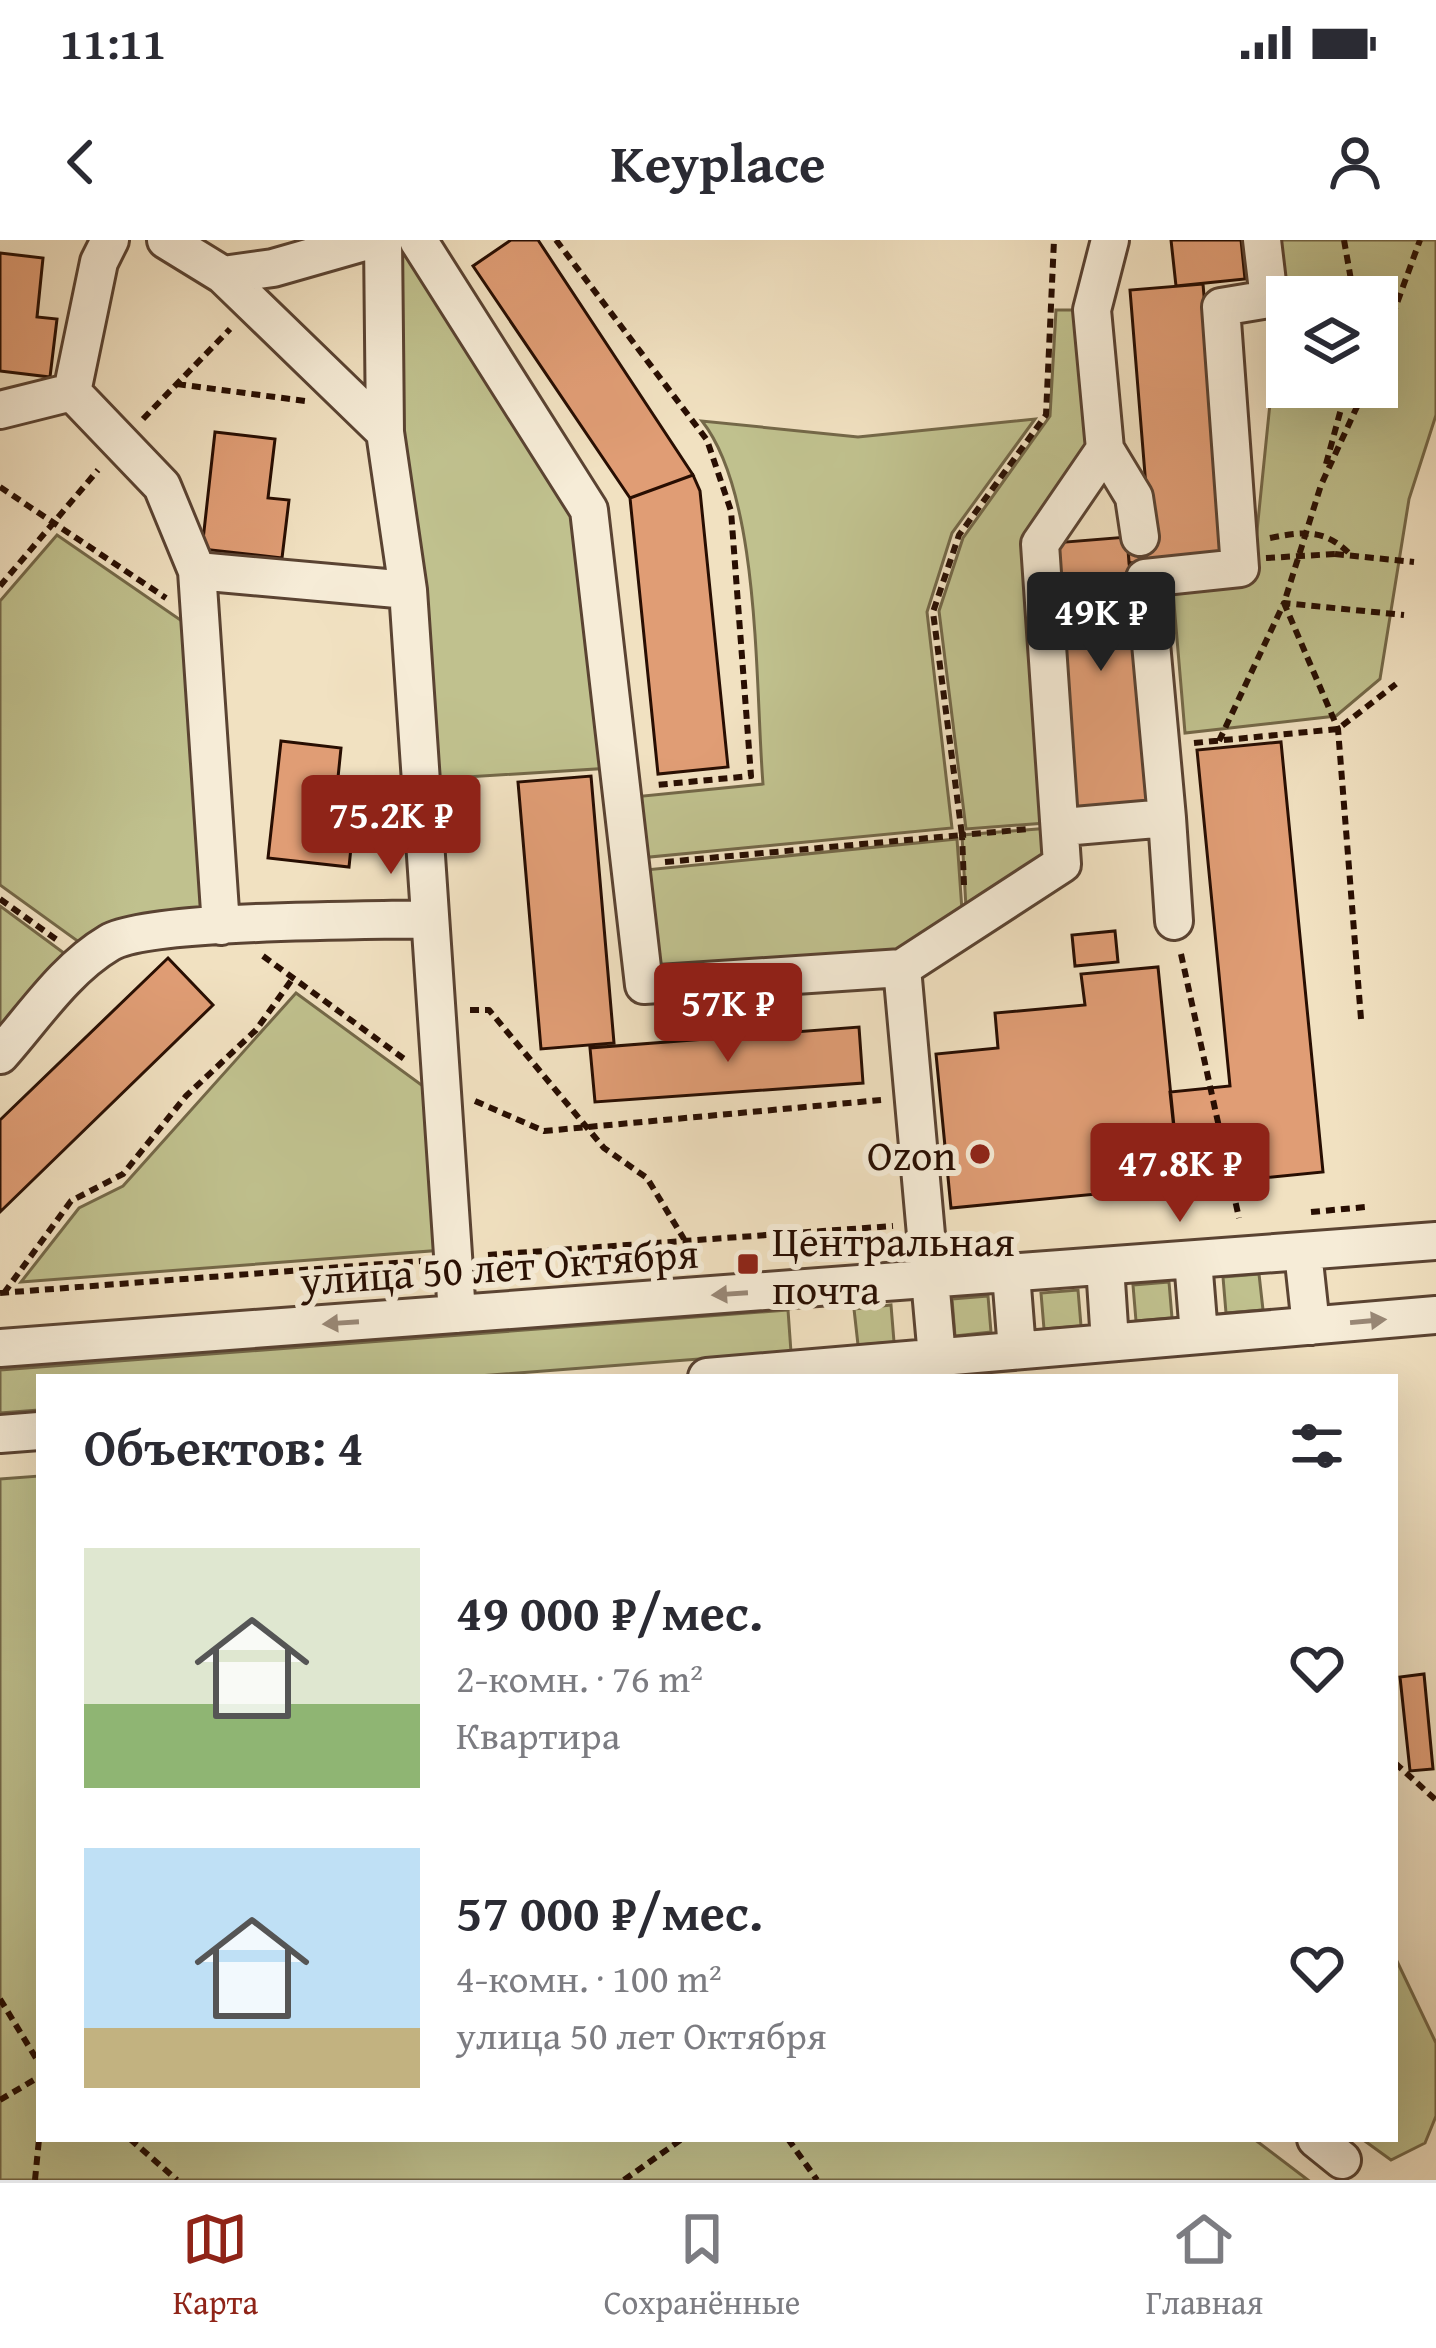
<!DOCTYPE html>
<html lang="ru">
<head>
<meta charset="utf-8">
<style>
	:root { --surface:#fff; --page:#f2f2f3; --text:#2b2b33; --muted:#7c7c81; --line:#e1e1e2; --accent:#8f2418 }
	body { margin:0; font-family:"Gentium Book Plus",serif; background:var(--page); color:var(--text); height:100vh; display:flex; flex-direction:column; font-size:45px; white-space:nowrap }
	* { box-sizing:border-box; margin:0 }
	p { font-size:39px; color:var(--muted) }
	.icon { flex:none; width:66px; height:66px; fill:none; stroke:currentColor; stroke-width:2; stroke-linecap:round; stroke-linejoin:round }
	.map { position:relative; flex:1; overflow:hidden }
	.panel { position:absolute; left:36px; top:1134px; width:1362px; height:768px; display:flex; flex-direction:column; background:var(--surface); border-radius:0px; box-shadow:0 12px 48px #0002 }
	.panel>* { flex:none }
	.buttons { position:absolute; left:1266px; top:36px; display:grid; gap:24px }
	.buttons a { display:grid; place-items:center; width:132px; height:132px; border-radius:0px; background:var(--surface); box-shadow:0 12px 48px #0002; font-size:60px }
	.price { position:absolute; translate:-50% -102px; padding:0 27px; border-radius:12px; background:var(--accent); color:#fff; font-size:39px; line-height:78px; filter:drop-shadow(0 3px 6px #0008) }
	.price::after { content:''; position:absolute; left:50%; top:72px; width:36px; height:27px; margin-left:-18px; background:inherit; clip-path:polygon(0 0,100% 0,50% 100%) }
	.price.active { background:#222; color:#fff }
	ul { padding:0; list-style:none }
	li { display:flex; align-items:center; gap:36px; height:300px; padding:0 48px }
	li span { display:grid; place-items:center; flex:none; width:336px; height:240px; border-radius:0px; color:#555 }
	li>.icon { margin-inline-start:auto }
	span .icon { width:144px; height:144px; fill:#fffc; stroke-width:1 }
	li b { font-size:51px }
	h2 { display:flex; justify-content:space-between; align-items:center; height:144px; padding:0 48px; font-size:51px }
	.status { display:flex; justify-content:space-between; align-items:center; height:84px; padding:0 60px; background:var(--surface); direction:ltr }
	.status svg { height:33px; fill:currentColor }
	header { display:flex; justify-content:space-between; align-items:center; height:156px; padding:0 48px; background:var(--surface); font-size:54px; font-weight:600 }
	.menu { display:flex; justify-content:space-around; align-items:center; height:168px; border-top:3px solid var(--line); background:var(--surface); font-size:33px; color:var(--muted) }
	.menu a { display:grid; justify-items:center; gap:6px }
	.menu .active { color:var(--accent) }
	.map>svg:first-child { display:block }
	.green { fill:#c0c18e; stroke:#746848; stroke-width:3; fill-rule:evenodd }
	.building { fill:#e09d75; stroke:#280e02; stroke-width:3 }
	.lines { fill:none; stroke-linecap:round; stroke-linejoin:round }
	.minor-casing { stroke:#5a4332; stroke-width:42 }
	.path { stroke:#280e02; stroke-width:6; stroke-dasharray:9 6; stroke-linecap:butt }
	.minor { stroke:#f6ecd7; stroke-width:36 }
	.path-bridge { stroke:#280e02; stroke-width:6; stroke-dasharray:9 6; stroke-linecap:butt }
	.oneway { fill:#987 }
	.poi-dot { fill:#8f2418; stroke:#f6ecd7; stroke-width:4.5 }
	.labels { text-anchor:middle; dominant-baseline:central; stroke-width:12; stroke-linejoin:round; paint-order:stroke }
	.poi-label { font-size:42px; fill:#280e02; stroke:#f6ecd7; text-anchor:end }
	.street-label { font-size:42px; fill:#280e02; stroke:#f6ecd7 }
</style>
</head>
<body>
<div class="status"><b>11:11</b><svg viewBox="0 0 49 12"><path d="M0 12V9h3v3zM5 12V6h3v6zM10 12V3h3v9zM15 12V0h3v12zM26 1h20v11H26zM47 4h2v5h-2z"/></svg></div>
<header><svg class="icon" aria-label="back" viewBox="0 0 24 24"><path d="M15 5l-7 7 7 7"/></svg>Keyplace<svg class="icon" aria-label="person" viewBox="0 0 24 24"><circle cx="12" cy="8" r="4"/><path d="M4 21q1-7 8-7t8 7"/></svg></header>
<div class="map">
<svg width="1436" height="1940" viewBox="0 0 1436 1940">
	<rect width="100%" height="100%" fill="#f1e1c1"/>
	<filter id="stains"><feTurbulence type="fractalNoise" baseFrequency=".00167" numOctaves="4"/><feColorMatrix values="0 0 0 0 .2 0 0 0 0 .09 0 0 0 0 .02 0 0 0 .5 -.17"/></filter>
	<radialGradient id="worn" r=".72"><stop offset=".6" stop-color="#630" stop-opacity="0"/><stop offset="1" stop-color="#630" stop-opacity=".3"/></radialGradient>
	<!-- green -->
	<path class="green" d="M394,0H411L583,272L611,528L435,539L397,195Z
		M1273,0H1436V175L1409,259L1380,439L1336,476L1185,493L1173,352L1252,340L1279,75ZM1287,57H1377V147H1287Z
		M1056,70H1087L1100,206L1035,300L1059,582L966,589L939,371L963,298L1050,176Z
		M1035,179L952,293L927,372L952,588L639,618L633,557L763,544C755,446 761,256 702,181L858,197Z
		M57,295L195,390L209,679L83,705L0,645V361Z
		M1063,587L1062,624L967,686L962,595Z
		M957,599L963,685L901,724L649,740L635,631Z
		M0,666L72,719L0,803Z
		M296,753L427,849L443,1010L21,1042L79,968L123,946Z
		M1259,1034L1263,1070L1226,1073L1223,1037Z
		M1169,1042L1172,1078L1136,1081L1133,1045Z
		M1078,1050L1081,1086L1044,1089L1041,1053Z
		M988,1056L991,1092L955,1096L952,1059Z
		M891,1065L894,1102L858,1105L854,1069Z
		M788,1070L791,1112L466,1137H39V1170L0,1173V1130Z
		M39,1236V1899H1254L1308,1940H0V1239Z
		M1395,1717L1436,1803V1876L1425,1903L1391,1920L1362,1899H1395Z"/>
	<!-- building -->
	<path class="building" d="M511,0H538L693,235L630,258L473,26Z
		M1171,0H1241L1245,39L1176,46Z
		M0,13L43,18L37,77L57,79L50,137L0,131Z
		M1203,44L1226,315L1129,323L1127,297L1150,296L1130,50Z
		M215,192L275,199L268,258L289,260L282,318L202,309Z
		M693,235L700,251L728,527L658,534L630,258Z
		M1127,297L1149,564L1075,570L1053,303Z
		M281,501L341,508L335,567L355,569L349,627L268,618Z
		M1281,502L1323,932L1180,946L1170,852L1230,846L1197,510Z
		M591,536L614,803L541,809L518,542Z
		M1115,691L1118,722L1075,726L1072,695Z
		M168,718L213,765L0,972V880Z
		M1158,727L1180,946L951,968L936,814L998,808L995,773L1085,765L1081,734Z
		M859,787L863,843L595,862L590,808Z
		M1424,1434L1433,1529L1410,1531L1400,1437Z"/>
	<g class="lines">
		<defs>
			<path id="minor" d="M166,0L223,35L385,192
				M383,0L385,192L408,350L457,1074
				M418,0L589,270L644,745L902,728
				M223,35L273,28L371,0
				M72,152L162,246L197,331L221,686
				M0,170L72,152L99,22L110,0
				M1105,209L1134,257L1140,297
				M197,331L408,350
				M1167,578L1174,681
				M1063,587L1167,578L1145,338L1240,328L1221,67L1269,59L1262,0
				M0,815C33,778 65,729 109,703C148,679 372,681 430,679
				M1303,1012L1311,1086
				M1193,1020L1199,1095
				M1105,1026L1110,1102
				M1011,1034L1017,1110
				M0,1108L1436,1001
				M937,1117L902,728L1062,624L1040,304L1105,209L1092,70L1110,0
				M707,1137L1436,1075
				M0,1194L39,1191
				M1316,1899L1342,1920"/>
		</defs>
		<!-- minor casing -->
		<use href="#minor" class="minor-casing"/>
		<!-- path -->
		<path class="path" d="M556,0L707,200L731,271L751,536L656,545
			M1344,0L1354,57
			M1377,118L1420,0
			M177,144L305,161
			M143,179L230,89
			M1326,224L1347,147
			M0,247L166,358
			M1270,298C1305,291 1326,289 1352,316
			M1335,314L1414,322
			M0,346L98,230
			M1219,501L1284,363L1404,375
			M1194,503L1338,489L1396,444
			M665,622L962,595L933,372L959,295L1046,175L1054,0
			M964,645L962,595L1029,589
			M0,659L57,700
			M1181,714L1239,978
			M263,716L407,821
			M470,770H489L604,908L647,938L684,999
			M1361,779L1338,489L1284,363L1321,245L1366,147
			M475,861L544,891L881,860
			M1311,972L1366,967
			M488,1015L893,986
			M0,1053L421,1021
			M4,1053L71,961L123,934L186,856L256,790L293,738
			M1395,1523L1436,1560
			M0,1759L39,1823
			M0,1860L39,1837
			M130,1899L177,1940
			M788,1899L817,1940
			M35,1940L39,1899
			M624,1940L682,1899"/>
		<!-- minor -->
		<use href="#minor" class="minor"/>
		<!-- path-bridge -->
		<path class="path-bridge" d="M1266,318L1335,314"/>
	</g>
	<!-- one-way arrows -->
	<defs><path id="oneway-solid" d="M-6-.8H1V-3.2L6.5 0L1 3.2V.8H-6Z" transform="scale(3)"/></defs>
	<g class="oneway">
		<use href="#oneway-solid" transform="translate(730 1054) rotate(176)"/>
		<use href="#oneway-solid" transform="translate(1368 1081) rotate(-5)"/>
		<use href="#oneway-solid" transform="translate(341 1083) rotate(176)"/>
	</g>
	<!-- markers -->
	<g class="poi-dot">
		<circle cx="980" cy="914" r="12"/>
		<rect x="736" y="1012" width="24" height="24" rx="6"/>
	</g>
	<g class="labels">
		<!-- poi labels -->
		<g class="poi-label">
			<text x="956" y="914">Ozon</text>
			<text x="772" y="1000" text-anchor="start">Центральная<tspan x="772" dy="48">почта</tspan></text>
		</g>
		<!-- street labels -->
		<g class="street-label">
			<text transform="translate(499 1026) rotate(-4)">улица 50 лет Октября</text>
		</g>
	</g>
	<rect width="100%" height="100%" filter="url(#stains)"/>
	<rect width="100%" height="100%" fill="url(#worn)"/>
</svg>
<div class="buttons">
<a><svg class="icon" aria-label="layers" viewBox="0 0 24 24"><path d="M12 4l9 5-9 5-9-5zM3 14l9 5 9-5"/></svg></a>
</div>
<b class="price active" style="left:1101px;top:434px">49K ₽</b>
<b class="price" style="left:391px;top:637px">75.2K ₽</b>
<b class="price" style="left:728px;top:825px">57K ₽</b>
<b class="price" style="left:1180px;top:985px">47.8K ₽</b>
<section class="panel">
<h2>Объектов: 4<svg class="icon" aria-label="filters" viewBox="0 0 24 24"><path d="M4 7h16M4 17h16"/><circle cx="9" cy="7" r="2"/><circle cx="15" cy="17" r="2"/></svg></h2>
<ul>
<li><span style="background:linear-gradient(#dfe7d0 65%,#8fb573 0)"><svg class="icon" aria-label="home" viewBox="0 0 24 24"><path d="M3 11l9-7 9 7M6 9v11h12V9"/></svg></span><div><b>49 000 ₽/мес.</b><p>2-комн. · 76 m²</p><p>Квартира</p></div><svg class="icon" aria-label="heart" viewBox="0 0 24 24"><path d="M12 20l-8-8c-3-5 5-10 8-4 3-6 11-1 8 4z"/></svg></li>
<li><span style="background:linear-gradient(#bfe0f5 75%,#c2b280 0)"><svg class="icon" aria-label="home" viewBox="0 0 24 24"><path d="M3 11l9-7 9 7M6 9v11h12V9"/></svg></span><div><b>57 000 ₽/мес.</b><p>4-комн. · 100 m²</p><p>улица 50 лет Октября</p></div><svg class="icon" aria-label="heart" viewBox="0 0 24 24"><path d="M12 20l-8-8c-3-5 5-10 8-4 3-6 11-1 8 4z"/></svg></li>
</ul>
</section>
</div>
<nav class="menu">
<a class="active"><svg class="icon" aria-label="map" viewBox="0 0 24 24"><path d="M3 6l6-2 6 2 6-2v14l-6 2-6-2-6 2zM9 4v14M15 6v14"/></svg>Карта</a>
<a><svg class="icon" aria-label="saved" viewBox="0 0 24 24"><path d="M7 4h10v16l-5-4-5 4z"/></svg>Сохранённые</a>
<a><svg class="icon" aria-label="home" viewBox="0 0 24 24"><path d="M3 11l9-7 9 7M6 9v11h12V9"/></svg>Главная</a>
</nav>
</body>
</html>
